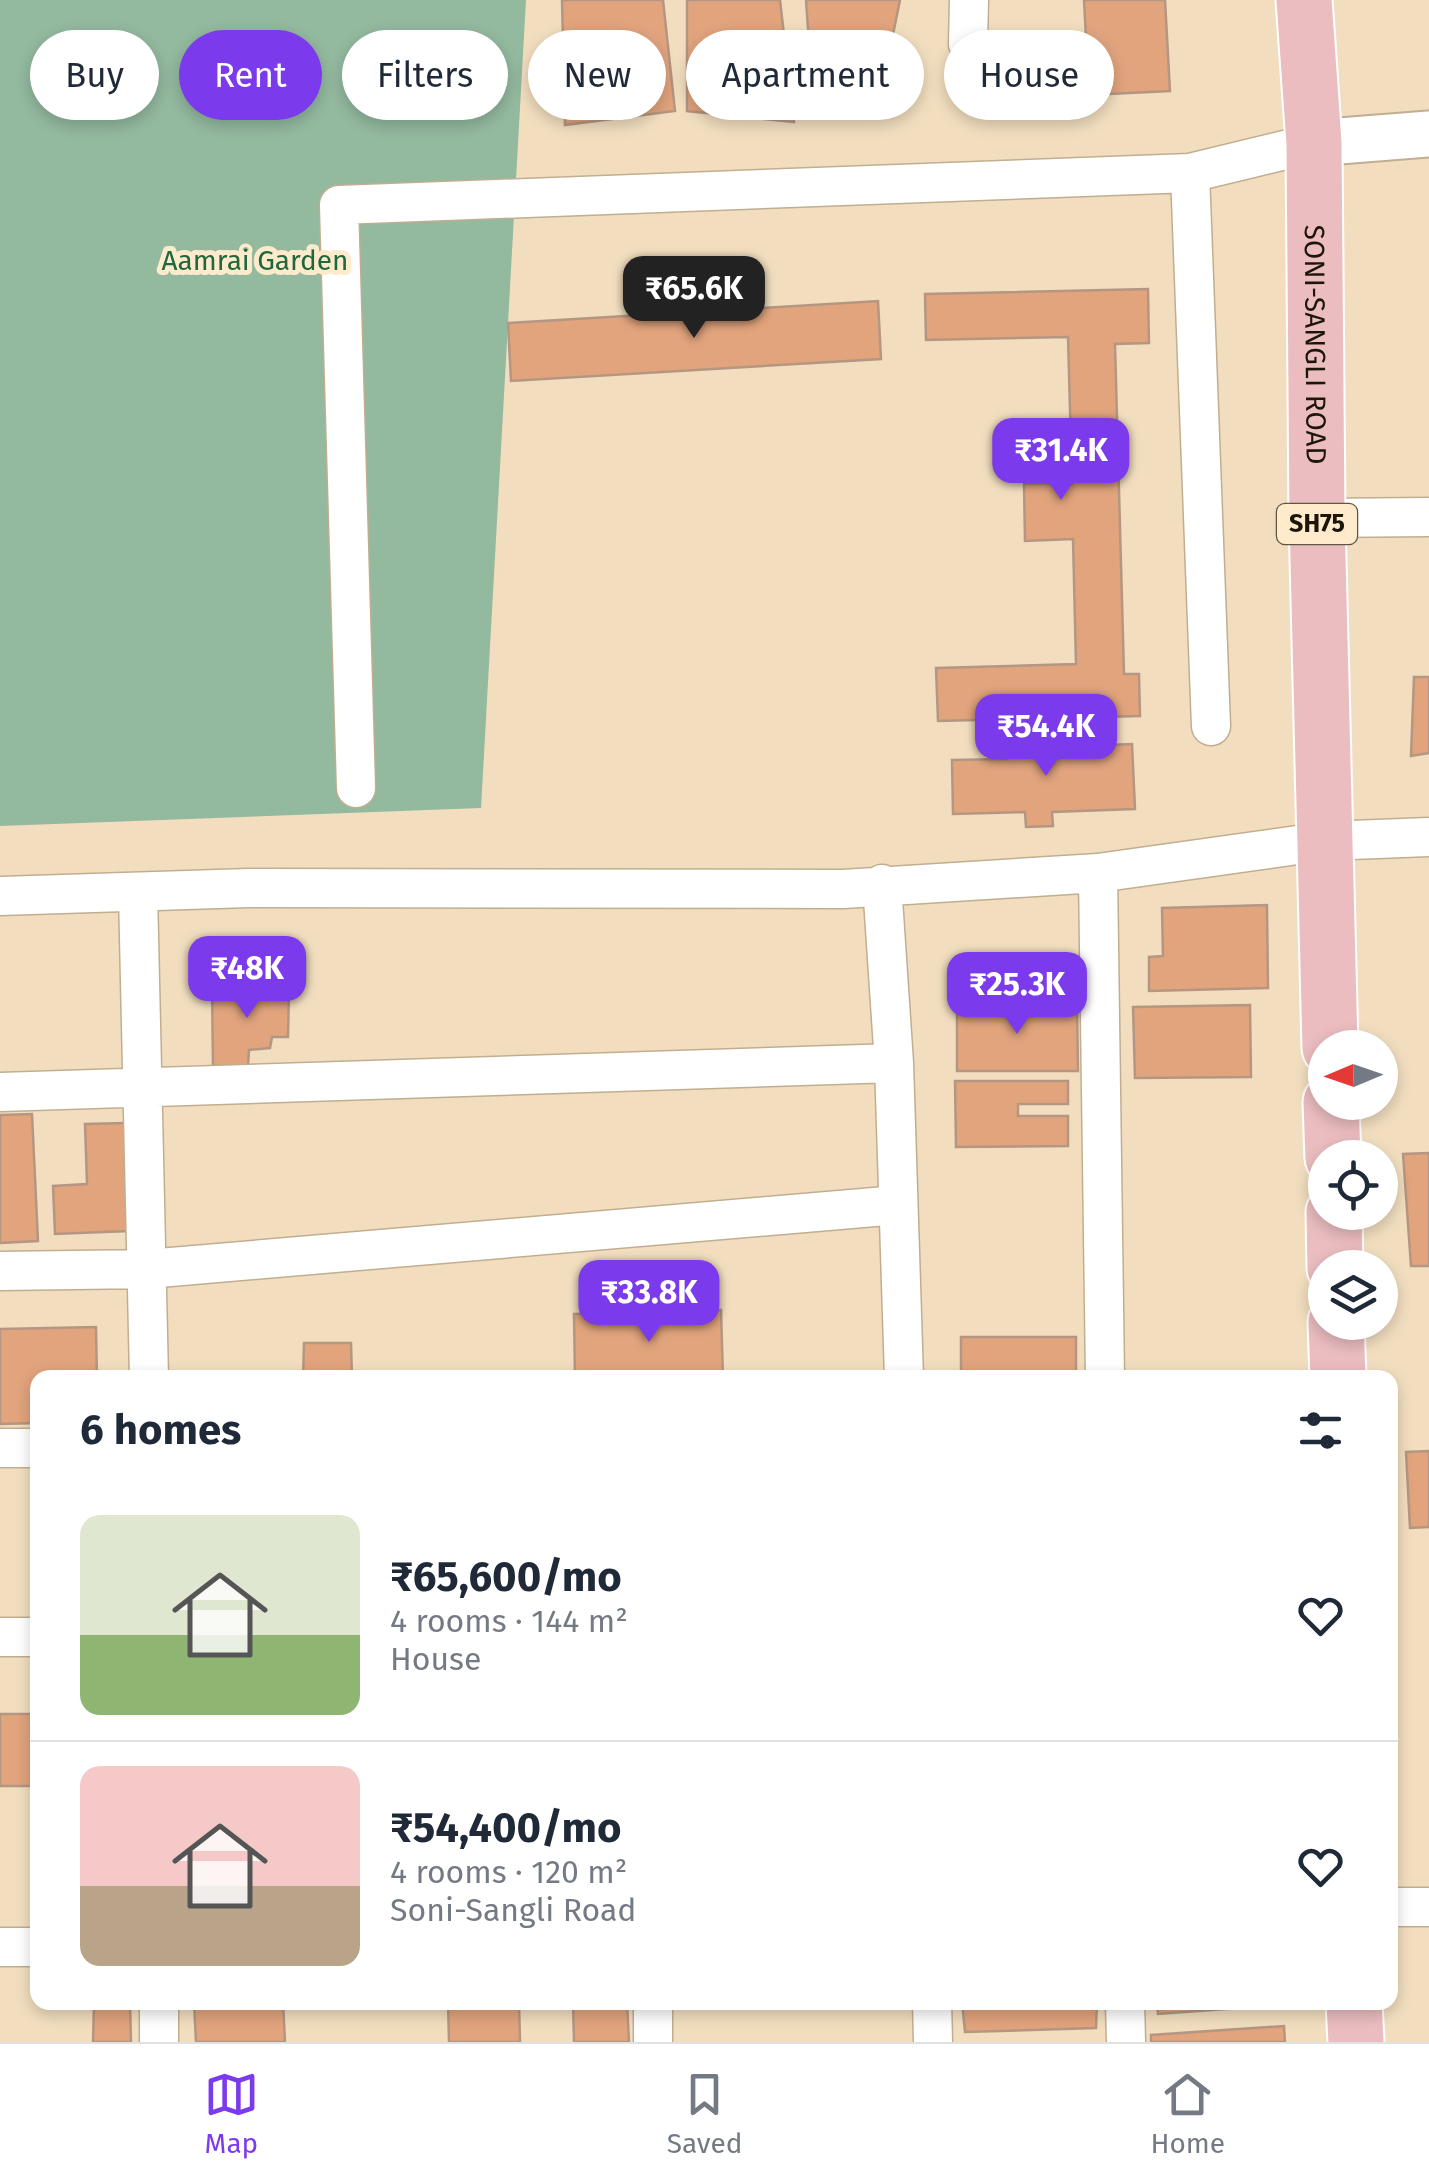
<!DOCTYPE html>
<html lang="en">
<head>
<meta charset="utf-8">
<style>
	:root { --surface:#fff; --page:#f2f2f3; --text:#1f2937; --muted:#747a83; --line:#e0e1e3; --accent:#7c3aed }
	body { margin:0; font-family:"Fira Sans",sans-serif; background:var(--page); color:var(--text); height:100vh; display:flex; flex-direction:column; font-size:38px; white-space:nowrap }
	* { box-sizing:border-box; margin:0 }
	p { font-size:32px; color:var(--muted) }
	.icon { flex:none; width:55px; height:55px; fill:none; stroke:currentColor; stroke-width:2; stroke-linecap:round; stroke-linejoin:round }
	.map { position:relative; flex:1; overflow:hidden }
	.details { position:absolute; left:30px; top:1370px; width:1368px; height:640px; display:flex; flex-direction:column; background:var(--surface); border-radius:20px; box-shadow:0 5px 15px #0003 }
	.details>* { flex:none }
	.banner { position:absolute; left:30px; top:30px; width:1370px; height:90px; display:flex; gap:20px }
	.needle { width:65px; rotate:268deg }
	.fabs { position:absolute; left:1308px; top:1030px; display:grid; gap:20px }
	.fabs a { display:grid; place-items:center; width:90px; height:90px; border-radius:50%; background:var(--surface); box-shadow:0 5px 15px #0003; font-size:50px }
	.price { position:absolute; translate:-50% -85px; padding:0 22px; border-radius:20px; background:var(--accent); color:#fff; font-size:32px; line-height:65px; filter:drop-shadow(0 2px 5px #0008) }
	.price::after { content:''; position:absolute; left:50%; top:60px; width:30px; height:22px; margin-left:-15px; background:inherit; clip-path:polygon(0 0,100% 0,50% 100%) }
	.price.selected { background:#222; color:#fff }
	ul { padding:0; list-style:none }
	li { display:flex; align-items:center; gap:30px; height:250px; padding:0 50px }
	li+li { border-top:2px solid var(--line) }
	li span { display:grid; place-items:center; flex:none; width:280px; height:200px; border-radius:20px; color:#555 }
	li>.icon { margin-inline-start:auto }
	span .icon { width:120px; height:120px; fill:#fffc; stroke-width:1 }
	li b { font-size:42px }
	h2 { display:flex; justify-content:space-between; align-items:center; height:120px; padding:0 50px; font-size:42px }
	.chip { padding:0 35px; border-radius:45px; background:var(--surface); box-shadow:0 5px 15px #0003; font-size:35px; line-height:90px }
	.chip.selected { background:var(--accent); color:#fff }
	.dock { display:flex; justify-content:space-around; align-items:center; height:140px; border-top:2px solid var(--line); background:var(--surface); font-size:28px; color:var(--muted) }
	.dock a { display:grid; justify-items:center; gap:5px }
	.dock .selected { color:var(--accent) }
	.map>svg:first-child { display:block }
	.green { fill:#93b99f }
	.building { fill:#e1a47d; stroke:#b59682; stroke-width:2.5 }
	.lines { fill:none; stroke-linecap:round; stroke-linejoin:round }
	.minor-casing { stroke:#c1ae90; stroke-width:41 }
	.tertiary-casing { stroke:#c1ae90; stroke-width:49 }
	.primary-casing { stroke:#fff; stroke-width:59 }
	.minor { stroke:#fff; stroke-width:38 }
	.tertiary { stroke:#fff; stroke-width:45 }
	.primary { stroke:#ebbdc0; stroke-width:55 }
	.labels { text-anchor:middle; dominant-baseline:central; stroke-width:10; stroke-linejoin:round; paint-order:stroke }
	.shield { fill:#ffebcb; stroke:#605544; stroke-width:2.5 }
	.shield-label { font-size:25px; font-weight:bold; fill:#1c150a }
	.park-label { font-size:28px; fill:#1e673f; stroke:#ffebcb }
	.street-label { font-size:28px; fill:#1c150a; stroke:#ffebcb }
</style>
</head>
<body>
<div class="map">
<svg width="1429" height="2042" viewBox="0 0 1429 2042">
	<rect width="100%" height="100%" fill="#f2debf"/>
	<!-- green -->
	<path class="green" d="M0,0H526L481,808L0,826Z"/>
	<!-- building -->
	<path class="building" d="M562,0H663L675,111L565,125Z
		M687,0H780L794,122L687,111Z
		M806,0H900L890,49L814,117Z
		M1084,0H1165L1170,91L1089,95Z
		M1148,289L1149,343L1115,344L1124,674H1139L1140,716L938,721L936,668L1076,664L1073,539L1025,541L1024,484L1072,483L1068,337L926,340L925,294Z
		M878,301L881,359L511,381L508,323Z
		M1414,677H1429V753L1411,756Z
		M1079,733V746L1132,744L1135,809L1052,812L1053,826L1026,827L1025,812L953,814L952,760L1007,759V736Z
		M1267,905L1268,988L1149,991V957L1163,956L1162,908Z
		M281,984V991H289L288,1037H272L270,1048L249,1050L248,1066H213L212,987Z
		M1077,1002L1078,1071H957V1003Z
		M1250,1005L1251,1077L1135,1078L1133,1007Z
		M955,1081H1068V1104H1018V1116H1068V1146L956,1147Z
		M32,1114L38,1241L0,1243V1115Z
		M125,1123L129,1231L55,1234L53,1186L87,1184L85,1124Z
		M1429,1153V1266H1411L1403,1154Z
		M721,1310L723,1378H575L574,1314Z
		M96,1327L97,1378H38V1423L0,1424V1329Z
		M961,1337H1076V1378H961Z
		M304,1343H351L352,1378H303Z
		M1429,1451V1527L1410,1528L1406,1452Z
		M0,1714H38V1786H0Z
		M94,2002H130L131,2042H93Z
		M194,2002H283L285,2042H196Z
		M448,2002H519L520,2042H449Z
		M573,2002H627L629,2042H574Z
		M962,2002H1097L1096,2028L965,2032Z
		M1157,2002H1295V2004L1158,2014Z
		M1284,2026L1285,2042H1151V2035Z"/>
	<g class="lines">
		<defs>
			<path id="minor" d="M968,44L969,0
				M1190,173L1211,726
				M1317,518L1429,517
				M356,788L339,205L1190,173L1314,143
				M1098,873L1105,1378
				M882,884L894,1063L904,1378
				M138,892L149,1378
				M0,896L249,888L843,889L1098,873L1326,841L1429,837
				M0,1092L894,1063
				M0,1271L147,1269L898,1205
				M0,1448H38
				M0,1637H38
				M1390,1907H1429
				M0,1947H38
				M159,2002V2042
				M653,2002V2042
				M932,2002L933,2042
				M1125,2002L1126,2042"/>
			<path id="tertiary" d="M1314,143L1429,134"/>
			<g id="primary">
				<path id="s1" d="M1304,0L1314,143L1317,518L1330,1048"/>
				<path d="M1331,1102L1333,1158"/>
				<path d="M1334,1212L1335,1268"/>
				<path d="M1336,1322L1338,1378"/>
				<path d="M1354,2002L1356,2042"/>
			</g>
		</defs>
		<!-- minor casing -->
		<use href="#minor" class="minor-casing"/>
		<!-- tertiary casing -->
		<use href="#tertiary" class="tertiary-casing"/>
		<!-- primary casing -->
		<use href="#primary" class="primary-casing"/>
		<!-- minor -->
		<use href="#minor" class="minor"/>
		<!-- tertiary -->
		<use href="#tertiary" class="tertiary"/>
		<!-- primary -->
		<use href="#primary" class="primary"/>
	</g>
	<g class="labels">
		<!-- shield labels -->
		<rect class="shield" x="1277" y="504" width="80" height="40" rx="8"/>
		<g class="shield-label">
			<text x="1317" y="524">SH75</text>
		</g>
		<!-- park labels -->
		<g class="park-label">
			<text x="255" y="260">Aamrai Garden</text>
		</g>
		<!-- street labels -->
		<g class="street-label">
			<text stroke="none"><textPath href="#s1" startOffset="345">SONI-SANGLI ROAD</textPath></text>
		</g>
	</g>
</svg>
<div class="fabs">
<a><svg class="needle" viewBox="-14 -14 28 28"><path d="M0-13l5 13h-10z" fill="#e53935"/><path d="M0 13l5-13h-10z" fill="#747a83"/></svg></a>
<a><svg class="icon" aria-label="locate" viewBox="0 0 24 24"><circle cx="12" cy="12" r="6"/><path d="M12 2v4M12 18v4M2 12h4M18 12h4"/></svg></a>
<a><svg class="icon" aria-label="layers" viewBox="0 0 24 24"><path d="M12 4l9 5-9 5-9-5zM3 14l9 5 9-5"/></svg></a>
</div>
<b class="price selected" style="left:694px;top:341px">₹65.6K</b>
<b class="price" style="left:1061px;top:503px">₹31.4K</b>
<b class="price" style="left:1046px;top:779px">₹54.4K</b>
<b class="price" style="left:247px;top:1021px">₹48K</b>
<b class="price" style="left:1017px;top:1037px">₹25.3K</b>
<b class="price" style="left:649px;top:1345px">₹33.8K</b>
<div class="banner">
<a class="chip">Buy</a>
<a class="chip selected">Rent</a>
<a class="chip">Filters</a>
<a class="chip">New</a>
<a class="chip">Apartment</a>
<a class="chip">House</a>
</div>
<section class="details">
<h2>6 homes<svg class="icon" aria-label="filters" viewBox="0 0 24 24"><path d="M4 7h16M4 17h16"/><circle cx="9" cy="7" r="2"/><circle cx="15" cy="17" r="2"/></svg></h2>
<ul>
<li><span style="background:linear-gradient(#dfe7d0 60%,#8fb573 0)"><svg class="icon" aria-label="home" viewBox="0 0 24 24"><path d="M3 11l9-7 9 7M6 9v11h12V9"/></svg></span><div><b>₹65,600/mo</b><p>4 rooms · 144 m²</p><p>House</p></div><svg class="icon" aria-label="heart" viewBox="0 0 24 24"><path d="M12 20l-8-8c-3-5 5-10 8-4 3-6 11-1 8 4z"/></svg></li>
<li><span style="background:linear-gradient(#f6c9c9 60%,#b9a48a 0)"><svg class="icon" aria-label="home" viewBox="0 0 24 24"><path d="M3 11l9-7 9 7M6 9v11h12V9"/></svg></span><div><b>₹54,400/mo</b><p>4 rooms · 120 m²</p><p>Soni-Sangli Road</p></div><svg class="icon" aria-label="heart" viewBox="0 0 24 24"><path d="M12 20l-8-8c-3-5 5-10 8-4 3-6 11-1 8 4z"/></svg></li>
</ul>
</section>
</div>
<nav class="dock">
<a class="selected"><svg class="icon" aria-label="map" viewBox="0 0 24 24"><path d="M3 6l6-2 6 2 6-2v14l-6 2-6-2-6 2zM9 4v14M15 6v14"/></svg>Map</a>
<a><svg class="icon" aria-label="saved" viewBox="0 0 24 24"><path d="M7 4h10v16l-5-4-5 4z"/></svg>Saved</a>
<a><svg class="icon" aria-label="home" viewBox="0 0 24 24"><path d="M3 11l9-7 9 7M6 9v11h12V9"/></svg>Home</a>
</nav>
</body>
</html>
